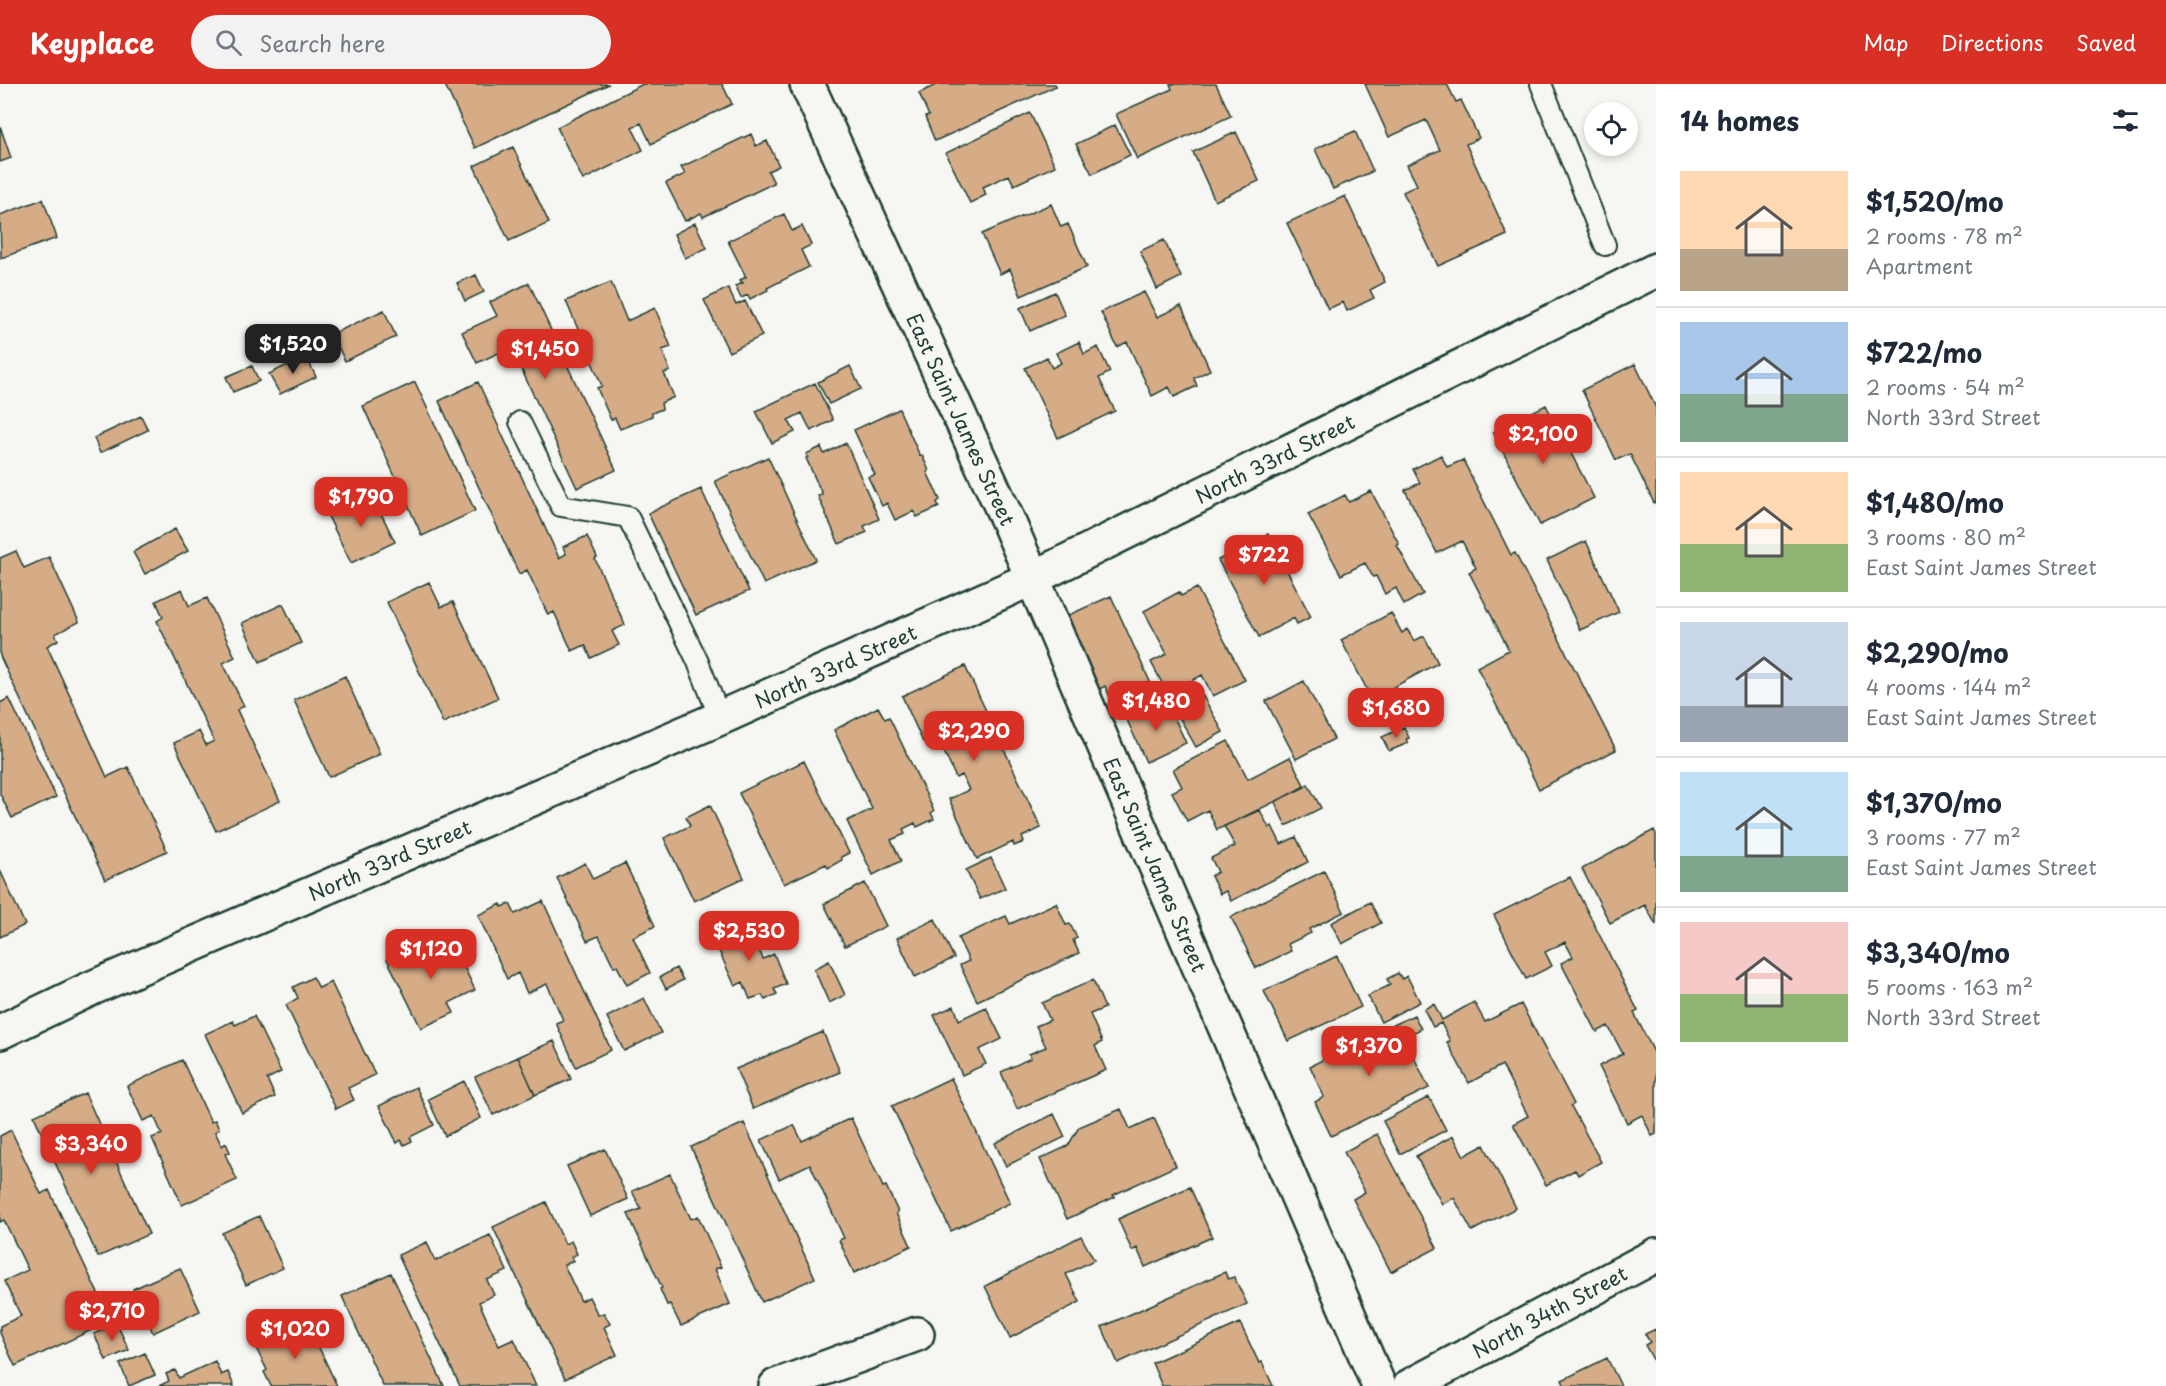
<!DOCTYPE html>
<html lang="en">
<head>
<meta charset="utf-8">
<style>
	:root { --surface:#fff; --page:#f2f2f3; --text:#1f2937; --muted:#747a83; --line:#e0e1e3; --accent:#d93025 }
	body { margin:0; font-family:"Playpen Sans",sans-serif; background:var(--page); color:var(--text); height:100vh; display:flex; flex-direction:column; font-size:22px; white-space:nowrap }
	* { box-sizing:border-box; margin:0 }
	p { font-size:20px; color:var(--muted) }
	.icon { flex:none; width:33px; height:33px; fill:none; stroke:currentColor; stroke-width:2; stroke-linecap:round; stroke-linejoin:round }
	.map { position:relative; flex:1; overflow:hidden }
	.side { display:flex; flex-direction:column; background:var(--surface); width:510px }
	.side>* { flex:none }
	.tools { position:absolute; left:1584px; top:18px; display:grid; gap:12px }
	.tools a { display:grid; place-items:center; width:54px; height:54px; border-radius:50%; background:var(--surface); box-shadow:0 3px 9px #0003; font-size:30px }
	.price { position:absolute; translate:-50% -51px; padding:0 14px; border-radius:12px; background:var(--accent); color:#fff; font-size:20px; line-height:39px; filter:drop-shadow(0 2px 3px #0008) }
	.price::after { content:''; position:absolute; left:50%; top:36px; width:18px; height:14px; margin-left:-9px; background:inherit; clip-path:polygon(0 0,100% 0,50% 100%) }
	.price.selected { background:#222; color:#fff }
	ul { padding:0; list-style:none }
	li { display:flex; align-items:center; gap:18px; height:150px; padding:0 24px }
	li+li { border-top:2px solid var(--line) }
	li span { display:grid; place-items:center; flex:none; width:168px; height:120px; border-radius:0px; color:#555 }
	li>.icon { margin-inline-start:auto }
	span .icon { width:72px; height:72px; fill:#fffc; stroke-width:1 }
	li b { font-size:26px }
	h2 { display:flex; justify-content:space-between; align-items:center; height:72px; padding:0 24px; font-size:26px }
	header { display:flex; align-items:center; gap:36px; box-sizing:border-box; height:84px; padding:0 30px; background:var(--accent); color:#fff }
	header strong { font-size:28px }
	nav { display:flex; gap:33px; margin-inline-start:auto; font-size:21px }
	.search { width:420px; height:54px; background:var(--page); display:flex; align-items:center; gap:15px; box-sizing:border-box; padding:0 21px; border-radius:33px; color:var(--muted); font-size:22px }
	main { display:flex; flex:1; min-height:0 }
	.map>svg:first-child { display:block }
	.building { fill:#d6ac87; stroke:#1f3d34; stroke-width:1.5 }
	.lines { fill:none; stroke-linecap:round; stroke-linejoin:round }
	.lane-casing { stroke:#1f3d34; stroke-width:24 }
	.street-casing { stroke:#1f3d34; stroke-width:38 }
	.lane { stroke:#f6f6f2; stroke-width:20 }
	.street { stroke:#f6f6f2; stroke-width:33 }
	.labels { text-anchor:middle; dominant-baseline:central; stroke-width:6; stroke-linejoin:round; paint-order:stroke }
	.street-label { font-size:20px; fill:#1f3d34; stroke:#f6f6f2 }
</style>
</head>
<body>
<header>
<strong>Keyplace</strong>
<div class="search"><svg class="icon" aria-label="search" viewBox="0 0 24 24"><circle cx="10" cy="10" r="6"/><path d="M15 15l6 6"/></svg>Search here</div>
<nav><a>Map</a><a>Directions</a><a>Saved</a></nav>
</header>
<main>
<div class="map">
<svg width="1656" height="1302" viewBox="0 0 1656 1302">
	<rect width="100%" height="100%" fill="#f6f6f2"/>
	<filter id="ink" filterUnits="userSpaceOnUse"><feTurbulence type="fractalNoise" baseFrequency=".0167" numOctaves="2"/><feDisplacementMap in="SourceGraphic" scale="12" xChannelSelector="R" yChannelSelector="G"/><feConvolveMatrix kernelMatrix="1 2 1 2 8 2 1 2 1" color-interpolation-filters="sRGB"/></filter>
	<g filter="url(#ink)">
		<!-- building -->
		<path class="building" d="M447,0H609L475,64L445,1Z
			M643,0H722L732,20L651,60L641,39L632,43L643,66L583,96L557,43Z
			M938,0H1055L1056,2L935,57L925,33L929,32L919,9Z
			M1170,0H1216L1231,32L1137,75L1116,30L1172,5Z
			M1365,0H1447L1456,18L1461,16L1479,54L1466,60L1507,151L1438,182L1403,108L1417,101L1407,81L1440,66L1426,36L1389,53Z
			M1030,29L1055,82L1014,101L1009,91L983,103L986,111L970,119L946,69Z
			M1115,41L1130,71L1092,90L1076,60Z
			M0,42L11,74L0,78Z
			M1355,47L1373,87L1333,105L1315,65Z
			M1236,48L1259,97L1215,117L1193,68Z
			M751,50L756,62L767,57L779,82L768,87L774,99L703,133L701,129L685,137L666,99L685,90L681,83Z
			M513,63L549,139L509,157L474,82Z
			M1345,112L1385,198L1370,206L1374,214L1347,227L1343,218L1328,225L1287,139Z
			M43,115L57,154L1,174L0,131Z
			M1051,120L1061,143L1068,140L1087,183L1021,212L1010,185L1000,190L982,150Z
			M784,130L792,147L802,142L811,161L801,166L809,183L767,204L768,206L750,215L748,211L741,214L735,202L743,199L740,196L746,193L728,157Z
			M695,139L707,164L685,174L674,150Z
			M1164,156L1181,193L1157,205L1140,167Z
			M476,191L484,208L465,217L457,199Z
			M611,198L627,237L655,224L671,263L662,266L670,287L664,289L674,313L661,319L662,325L652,329V332L620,345L615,334L611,336L597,304L602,302L566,217Z
			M529,199L616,386L577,404L511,263L477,279L462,248L497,232L490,218Z
			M728,204L736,221L745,217L762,252L729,268L704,216Z
			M1055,208L1065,231L1030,247L1020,224Z
			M1144,208L1157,233L1181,222L1210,286L1194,294L1197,302L1174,313L1169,303L1152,312L1127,258L1117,263L1101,228Z
			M384,226L396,253L345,277L332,250Z
			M1079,258L1084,270L1098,263L1110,288L1099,294L1115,327L1058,354L1025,284L1047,273L1052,284L1061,279L1056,269Z
			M306,272L316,293L280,310L269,290Z
			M1635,280L1656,324V418L1654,419L1630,370L1616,376L1582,306Z
			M252,282L259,297L233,308L226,293Z
			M850,282L861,305L829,320L818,298Z
			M415,298L475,427L422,452L363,322Z
			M478,298L559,474L566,470L563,463L587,452L597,473L595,475L625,541L612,547L619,561L591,574L585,561L572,567L554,528L548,531L527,486L519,490L439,317Z
			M815,299L833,336L811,347L802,329L788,336L795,348L772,359L756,327Z
			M1546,321L1594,414L1540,441L1493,348Z
			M899,325L920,372L922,371L929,387L927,388L940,416L937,418L939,423L917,433L914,427L895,436L887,419L882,422L868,393L875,391L854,346Z
			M141,332L148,346L100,369L94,354Z
			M846,359L879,435L864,442L867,448L839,460L818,412L822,410L806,374L808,373L806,370L821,363L824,370Z
			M1441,371L1447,383L1463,376L1511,471L1515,469L1616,666L1539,705L1477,583L1509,566L1469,488L1476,484L1462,457L1437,469L1405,406L1420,399L1413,385Z
			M768,373L816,476L764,500L715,397Z
			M701,405L749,507L696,531L648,429Z
			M1371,407L1399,460L1397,461L1423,510L1404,521L1396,504L1385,510L1376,492L1373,493L1365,479L1341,491L1308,430L1345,411L1349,418Z
			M371,409L395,458L351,479L327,430Z
			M175,445L188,467L145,490L133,468Z
			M1268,450L1311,533L1297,540L1294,534L1259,553L1218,476Z
			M1586,457L1619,528L1580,546L1547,476Z
			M16,467L24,484L49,473L79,538L55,550L58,556L47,562L107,693L128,683L167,767L105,796L0,572V474Z
			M429,498L441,523L453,518L498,614L443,639L387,518Z
			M1197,504L1245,596L1213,612L1202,591L1184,601L1185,603L1169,612L1151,578L1167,570L1144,527L1179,508L1181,512Z
			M182,505L189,522L207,514L235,573L223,579L244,622L237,626L280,717L216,747L174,659L199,647L206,661L214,657L157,537L163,533L156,517Z
			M1111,512L1156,611L1117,629L1105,602L1096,607L1062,534Z
			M283,520L301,559L260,578L242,539Z
			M1391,529L1402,549L1407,545L1414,557L1424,552L1438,579L1372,615L1341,556Z
			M965,582L1041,744L1022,753L1024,758L1014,762L1013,758L977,775L949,715L969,706L962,691L956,694L937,652L923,658L902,612Z
			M345,592L380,670L329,693L294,616Z
			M1304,597L1334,655L1296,675L1266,617Z
			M1200,607L1223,648L1196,663L1173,622Z
			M9,614L56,713L12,734L0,710V619Z
			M1167,618L1186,659L1146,678L1127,636Z
			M878,623L885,635L889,633L934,727L931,729L934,735L917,743L915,739L903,745L905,750L891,756L901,777L873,791L847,737L872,725L834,646Z
			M1404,643L1409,654L1406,655L1408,659L1389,667L1382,653Z
			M1228,657L1248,695L1290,673L1305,703L1217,746L1208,726L1187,737L1172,708L1182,703L1173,685Z
			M804,677L849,769L841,773L842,776L828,784L826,780L784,800L739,709Z
			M1308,700L1321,724L1286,742L1275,718Z
			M710,721L744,794L694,817L664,754L690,742L686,733Z
			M1260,726L1269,744L1272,742L1281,760L1296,753L1308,778L1231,817L1226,807L1220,810L1211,792L1218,788L1211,774L1235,762L1224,742Z
			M1654,746L1656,750V841L1645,821L1610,839L1582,785Z
			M991,774L1005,804L980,815L966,786Z
			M585,779L593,795L625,779L655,842L633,853L650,889L627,901L617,882L614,883L599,852L587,857L557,794Z
			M0,786L25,841L0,853Z
			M1324,787L1344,828L1309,845L1311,849L1288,860L1291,867L1256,884L1231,833Z
			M1570,793L1638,927L1634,929L1656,972V1050L1652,1052L1642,1031L1627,1039L1599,982L1623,970L1608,942L1597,948L1561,879L1573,873L1565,858L1545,868L1552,882L1526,895L1494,831Z
			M865,799L886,842L845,862L824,820Z
			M543,817L611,966L576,983L556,939L563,936L547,900L527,909L518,889L507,895L478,831L501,820L502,823L510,820L515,830Z
			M1370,818L1381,839L1342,860L1331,839Z
			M1056,819L1066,841L1070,840L1077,854L1073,856L1079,869L977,917L960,881L969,877L958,854L1006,832L1010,840Z
			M745,833L763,875L774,870L786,900L774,905L777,910L765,916L762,911L750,915L743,898L735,902L713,854L734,845L732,840Z
			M935,835L954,874L915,893L897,854Z
			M431,854L438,867L453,860L475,906L449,919L454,929L421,944L387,875Z
			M1337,872L1361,923L1288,957L1264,907Z
			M829,877L845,911L829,919L814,885Z
			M676,884L683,896L666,905L660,893Z
			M1398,889L1402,895L1407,892L1420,918L1381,938L1368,912L1390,901L1387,895Z
			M313,893L319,904L331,898L375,991L348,1004L354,1016L336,1025L286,921L298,914L293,903Z
			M1093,896L1105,924L1090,930L1102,958L1095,962L1106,986L1017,1025L1001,988L1031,974L1029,970L1046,963L1036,942L1050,936L1042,919Z
			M644,914L661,949L624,967L607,933Z
			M1474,918L1485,938L1521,920L1574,1020L1571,1022L1601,1078L1578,1091L1575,1086L1546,1101L1513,1040L1528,1032L1502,981L1469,999L1447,958L1450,957L1441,939L1433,943L1424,925L1434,920L1442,936Z
			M954,922L959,936L986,923L1002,955L979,966L986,980L962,991L934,931Z
			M1414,931L1421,945L1404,953L1429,1004L1331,1052L1315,1018L1324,1013L1310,982Z
			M254,932L281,988L267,995L275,1013L242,1029L205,950L233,937L235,941Z
			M823,948L840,988L753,1025L736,985Z
			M554,957L571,995L535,1011L518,973Z
			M518,973L535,1011L493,1031L475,993Z
			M182,976L211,1038L215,1036L219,1045L215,1048L222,1062L226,1059L230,1068L225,1070L237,1096L182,1121L152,1054L162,1050L154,1032L143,1037L127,1002Z
			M951,994L1010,1119L951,1147L892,1022Z
			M464,997L481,1034L445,1052L428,1015Z
			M416,1003L434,1041L410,1053L412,1057L404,1061L401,1056L397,1059L379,1022Z
			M85,1009L149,1150L98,1173L34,1032Z
			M1429,1013L1446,1046L1400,1070L1383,1037Z
			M1121,1025L1130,1045L1154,1034L1176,1082L1113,1111L1115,1113L1067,1135L1040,1075L1068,1062L1079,1043Z
			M1054,1030L1065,1053L1006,1082L995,1059Z
			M851,1034L883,1103L886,1102L898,1128L896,1129L911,1162L854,1189L839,1156L844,1154L810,1080L779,1095L761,1056L794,1041L802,1057Z
			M744,1039L815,1194L762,1218L691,1063Z
			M11,1046L41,1110L49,1106L111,1237L15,1282L0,1249V1242L21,1232L4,1197L28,1186L4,1136L0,1138V1052Z
			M1377,1050L1437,1164L1391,1188L1353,1115L1365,1108L1344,1068Z
			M1453,1052L1464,1072L1484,1061L1516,1124L1472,1147L1454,1114L1442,1120L1416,1072Z
			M605,1065L628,1115L590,1132L567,1082Z
			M670,1090L691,1135L698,1132L721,1183L715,1185L730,1220L681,1242L670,1220L667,1221L660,1205L662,1204L628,1130L641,1125L632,1107Z
			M1190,1103L1212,1153L1145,1183L1137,1164L1132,1167L1118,1135Z
			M546,1118L565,1160L571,1157L577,1170L571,1173L573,1177L564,1181L581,1217L589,1213L598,1231L604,1229L610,1240L604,1243L617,1271L565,1295L493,1143Z
			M259,1132L283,1184L246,1201L222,1149Z
			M490,1151L507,1187L487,1196L494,1211L479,1218L499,1262L514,1255L536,1302H460L398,1171L427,1158L435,1177Z
			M1081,1152L1094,1176L1066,1190L1080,1218L1010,1254L985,1202Z
			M180,1184L200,1227L153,1249L133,1205Z
			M1225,1188L1228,1195L1234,1193L1247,1220L1118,1279L1102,1243Z
			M391,1189L444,1302H383L342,1212Z
			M307,1238L337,1302H271L264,1288L267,1286L255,1262Z
			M1240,1239L1259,1279L1262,1278L1273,1302H1162L1152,1279Z
			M117,1240L129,1266L106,1276L94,1250Z
			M1656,1245V1281L1645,1261L1650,1258L1645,1250Z
			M145,1269L155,1291L129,1302L120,1280Z
			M1607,1274L1621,1302H1565L1562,1296Z
			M215,1277L221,1291L228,1288L234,1302H159L169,1297L166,1290L175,1286L179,1294Z"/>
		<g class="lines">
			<defs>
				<path id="lane" d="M1541,0L1605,161
					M520,338L561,422L628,433L698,578L720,634"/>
				<g id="street">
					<path id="s1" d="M807,0L1008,437L1379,1302"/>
					<path id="s2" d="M0,948L92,904L720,634L1033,494L1656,186"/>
					<path d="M776,1302L917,1250"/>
					<path id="s3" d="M1410,1302L1656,1171"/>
				</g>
			</defs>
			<!-- lane casing -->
			<use href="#lane" class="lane-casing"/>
			<!-- street casing -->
			<use href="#street" class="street-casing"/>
			<!-- lane -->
			<use href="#lane" class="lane"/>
			<!-- street -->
			<use href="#street" class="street"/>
		</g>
	</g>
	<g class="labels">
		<!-- street labels -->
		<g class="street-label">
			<text stroke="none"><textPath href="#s1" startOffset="369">East Saint James Street</textPath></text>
			<text stroke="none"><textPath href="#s2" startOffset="1398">North 33rd Street</textPath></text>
			<text stroke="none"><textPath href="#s2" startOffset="912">North 33rd Street</textPath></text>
			<text stroke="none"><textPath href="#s2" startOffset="426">North 33rd Street</textPath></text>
			<text stroke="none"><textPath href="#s1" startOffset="855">East Saint James Street</textPath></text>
			<text stroke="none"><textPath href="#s3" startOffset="158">North 34th Street</textPath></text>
		</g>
	</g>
</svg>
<div class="tools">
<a><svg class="icon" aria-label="locate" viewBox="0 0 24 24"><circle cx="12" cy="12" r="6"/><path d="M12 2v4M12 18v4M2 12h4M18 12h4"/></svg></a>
</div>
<b class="price selected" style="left:293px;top:291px">$1,520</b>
<b class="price" style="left:545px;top:296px">$1,450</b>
<b class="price" style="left:1543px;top:381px">$2,100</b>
<b class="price" style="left:361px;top:444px">$1,790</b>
<b class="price" style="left:1264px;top:502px">$722</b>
<b class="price" style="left:1156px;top:648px">$1,480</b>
<b class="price" style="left:1396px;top:655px">$1,680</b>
<b class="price" style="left:974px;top:678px">$2,290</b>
<b class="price" style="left:749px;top:878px">$2,530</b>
<b class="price" style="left:431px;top:896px">$1,120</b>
<b class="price" style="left:1369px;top:993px">$1,370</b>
<b class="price" style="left:91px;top:1091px">$3,340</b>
<b class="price" style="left:112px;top:1258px">$2,710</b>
<b class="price" style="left:295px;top:1276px">$1,020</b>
</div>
<section class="side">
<h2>14 homes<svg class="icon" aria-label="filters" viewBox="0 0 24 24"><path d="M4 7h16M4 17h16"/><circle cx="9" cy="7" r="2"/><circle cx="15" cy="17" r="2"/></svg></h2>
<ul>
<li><span style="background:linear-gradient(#ffd9b3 65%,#b9a48a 0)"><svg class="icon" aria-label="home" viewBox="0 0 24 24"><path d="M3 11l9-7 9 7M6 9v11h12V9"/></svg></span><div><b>$1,520/mo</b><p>2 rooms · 78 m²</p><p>Apartment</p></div></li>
<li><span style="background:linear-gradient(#a9c7e8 60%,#7fa58c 0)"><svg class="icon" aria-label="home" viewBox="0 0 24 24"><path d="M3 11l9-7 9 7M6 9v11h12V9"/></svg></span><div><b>$722/mo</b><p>2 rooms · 54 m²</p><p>North 33rd Street</p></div></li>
<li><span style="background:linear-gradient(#ffd9b3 60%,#8fb573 0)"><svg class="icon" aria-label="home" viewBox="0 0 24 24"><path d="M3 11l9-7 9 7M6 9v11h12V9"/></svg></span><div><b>$1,480/mo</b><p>3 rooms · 80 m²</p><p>East Saint James Street</p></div></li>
<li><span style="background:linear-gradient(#c9d6e8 70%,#9aa5b1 0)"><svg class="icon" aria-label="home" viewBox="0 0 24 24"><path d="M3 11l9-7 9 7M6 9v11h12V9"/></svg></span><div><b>$2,290/mo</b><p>4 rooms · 144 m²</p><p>East Saint James Street</p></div></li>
<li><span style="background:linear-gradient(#bfe0f5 70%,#7fa58c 0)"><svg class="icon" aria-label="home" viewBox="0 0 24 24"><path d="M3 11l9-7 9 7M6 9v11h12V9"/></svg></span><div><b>$1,370/mo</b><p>3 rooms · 77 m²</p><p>East Saint James Street</p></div></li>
<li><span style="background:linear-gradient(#f6c9c9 60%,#8fb573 0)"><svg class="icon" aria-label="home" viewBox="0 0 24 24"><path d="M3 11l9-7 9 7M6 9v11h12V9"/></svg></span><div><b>$3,340/mo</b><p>5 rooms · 163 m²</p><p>North 33rd Street</p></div></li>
</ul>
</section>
</main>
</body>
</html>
